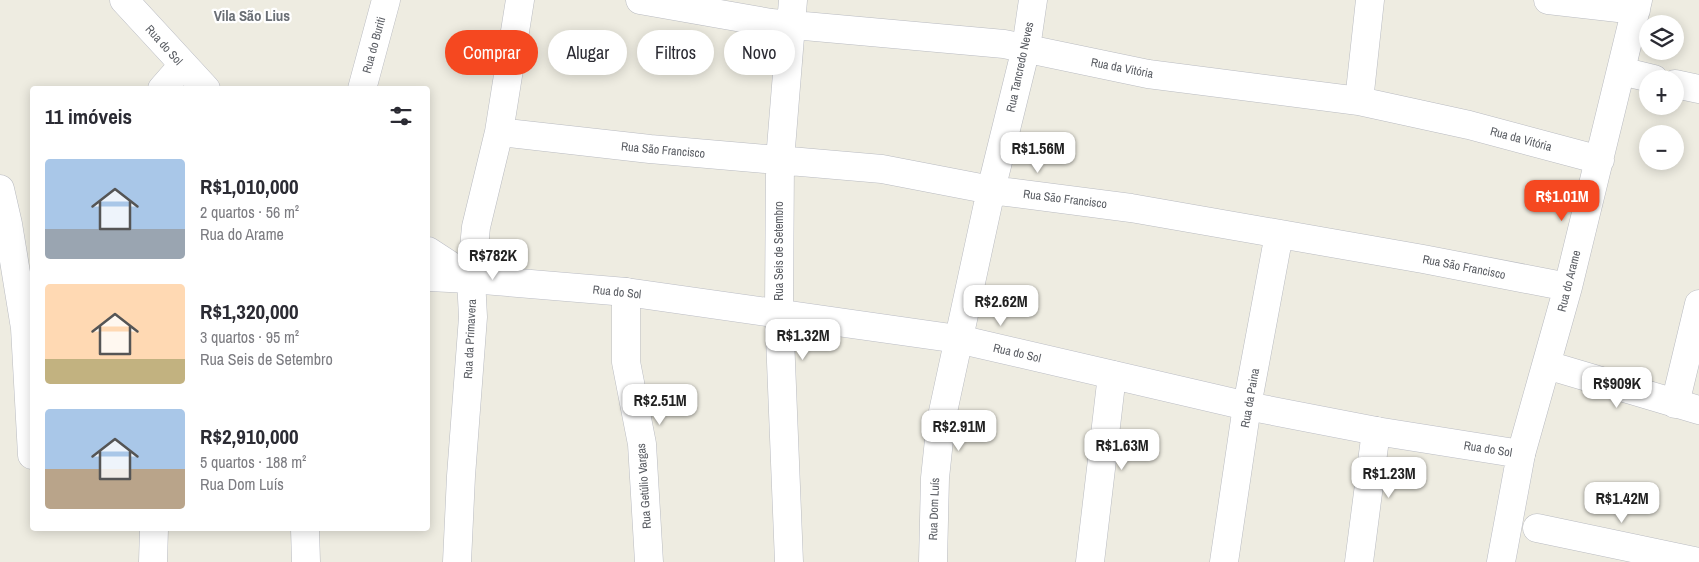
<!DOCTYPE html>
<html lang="pt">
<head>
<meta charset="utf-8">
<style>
	:root { --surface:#fff; --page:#f2f2f3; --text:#2b2b33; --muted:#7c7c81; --accent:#f54820 }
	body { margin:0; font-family:"Archivo Narrow",sans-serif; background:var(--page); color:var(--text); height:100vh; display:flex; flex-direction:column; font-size:19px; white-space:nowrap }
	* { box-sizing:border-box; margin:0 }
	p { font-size:16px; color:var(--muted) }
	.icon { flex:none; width:28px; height:28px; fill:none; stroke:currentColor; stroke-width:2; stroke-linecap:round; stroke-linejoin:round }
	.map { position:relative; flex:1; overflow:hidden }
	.details { position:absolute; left:30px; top:86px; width:400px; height:445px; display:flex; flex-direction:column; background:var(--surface); border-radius:5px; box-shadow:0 2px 12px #0003 }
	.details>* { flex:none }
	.hud { position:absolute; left:445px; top:30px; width:475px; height:45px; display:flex; gap:10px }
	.buttons { position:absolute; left:1639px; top:15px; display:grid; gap:10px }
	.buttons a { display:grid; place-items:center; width:45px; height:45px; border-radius:50%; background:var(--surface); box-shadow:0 2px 12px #0003; font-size:25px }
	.price { position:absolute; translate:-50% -42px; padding:0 11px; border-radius:10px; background:#fff; color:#222; font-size:16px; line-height:32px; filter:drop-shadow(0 1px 2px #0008) }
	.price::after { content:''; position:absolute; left:50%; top:30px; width:15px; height:11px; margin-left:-8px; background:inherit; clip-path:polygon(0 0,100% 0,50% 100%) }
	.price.current { background:var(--accent); color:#fff }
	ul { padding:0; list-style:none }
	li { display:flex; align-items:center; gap:15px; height:125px; padding:0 15px }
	li span { display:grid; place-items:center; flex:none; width:140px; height:100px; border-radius:5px; color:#555 }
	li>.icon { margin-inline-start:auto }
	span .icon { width:60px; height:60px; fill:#fffc; stroke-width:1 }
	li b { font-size:21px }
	h2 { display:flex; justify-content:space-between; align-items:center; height:60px; padding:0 15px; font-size:21px }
	.tag { padding:0 18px; border-radius:22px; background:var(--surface); box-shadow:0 2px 12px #0003; font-size:18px; line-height:45px }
	.tag.current { background:var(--accent); color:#fff }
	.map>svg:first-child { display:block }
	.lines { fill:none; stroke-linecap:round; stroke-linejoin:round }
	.street-casing { stroke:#b9bbc1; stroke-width:29 }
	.secondary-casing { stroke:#babcc4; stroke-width:29 }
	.street { stroke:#fff; stroke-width:28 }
	.secondary { stroke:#fff; stroke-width:28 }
	.labels { text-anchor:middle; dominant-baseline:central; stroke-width:4.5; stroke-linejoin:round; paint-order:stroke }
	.street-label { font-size:12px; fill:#5a5d63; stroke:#fff }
	.quarter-label { font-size:15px; font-weight:bold; fill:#6a6f75; stroke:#fff }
</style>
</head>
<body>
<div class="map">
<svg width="1699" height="562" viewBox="0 0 1699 562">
	<rect width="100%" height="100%" fill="#eeece1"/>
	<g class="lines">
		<defs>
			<path id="street" d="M640,0L771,23L1004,44L1148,74L1359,101L1469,125L1600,160
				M1548,0L1636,10
				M1621,71L1654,79
				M1675,84L1699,89
				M162,89L183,65
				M362,89L386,0
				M1359,101L1370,0
				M499,132L650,149L882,169L991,190L1131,208L1423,259L1568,287
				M0,189L8,224L25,328L32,455
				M428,277L471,279
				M626,292V362L642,444L649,562
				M1547,365L1699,410
				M1675,404L1699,304
				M1521,454L1568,287L1638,0
				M1537,528L1699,562
				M305,529L306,562
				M153,562L154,529
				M457,562L461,476L473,317L471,279L476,227L499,132L520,0
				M789,562L779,312L780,160L793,0
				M933,562L935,478L941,421L991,190L1026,48L1033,0
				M1090,562L1112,375
				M1224,562L1247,406L1279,234
				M1359,562L1376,431"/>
			<path id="secondary" d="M124,0L206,89
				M428,251L471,279L626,292L958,339L1247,406L1376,431L1521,454L1501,562"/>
		</defs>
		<!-- street casing -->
		<use href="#street" class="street-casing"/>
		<!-- secondary casing -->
		<use href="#secondary" class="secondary-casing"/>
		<!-- street -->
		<use href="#street" class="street"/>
		<!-- secondary -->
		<use href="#secondary" class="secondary"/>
	</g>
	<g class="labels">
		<!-- street labels -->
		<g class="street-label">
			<text transform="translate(164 45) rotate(48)">Rua do Sol</text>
			<text transform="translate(374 45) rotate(-75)">Rua do Buriti</text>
			<text transform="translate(1020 67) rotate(-78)">Rua Tancredo Neves</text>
			<text transform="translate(1122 68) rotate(11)">Rua da Vitória</text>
			<text transform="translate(1521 139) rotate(15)">Rua da Vitória</text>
			<text transform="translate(663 150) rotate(5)">Rua São Francisco</text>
			<text transform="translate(1065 199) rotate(7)">Rua São Francisco</text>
			<text transform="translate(779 251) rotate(-90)">Rua Seis de Setembro</text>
			<text transform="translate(1464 267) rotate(11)">Rua São Francisco</text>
			<text transform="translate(1569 281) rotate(-76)">Rua do Arame</text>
			<text transform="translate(617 292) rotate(6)">Rua do Sol</text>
			<text transform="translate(470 339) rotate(-87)">Rua da Primavera</text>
			<text transform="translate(1017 353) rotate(13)">Rua do Sol</text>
			<text transform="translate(1250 398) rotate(-80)">Rua da Paina</text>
			<text transform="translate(1488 449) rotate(9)">Rua do Sol</text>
			<text transform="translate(644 486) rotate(-94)">Rua Getúlio Vargas</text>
			<text transform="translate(934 509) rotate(-88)">Rua Dom Luís</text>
		</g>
		<!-- quarter labels -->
		<g class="quarter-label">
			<text x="252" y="15">Vila São Lius</text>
		</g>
	</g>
</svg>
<div class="buttons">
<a><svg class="icon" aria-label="layers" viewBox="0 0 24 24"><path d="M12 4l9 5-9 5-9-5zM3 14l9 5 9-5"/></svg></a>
<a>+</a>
<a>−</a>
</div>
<b class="price" style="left:1038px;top:174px">R$1.56M</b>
<b class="price current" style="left:1562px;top:222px">R$1.01M</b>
<b class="price" style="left:493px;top:281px">R$782K</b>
<b class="price" style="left:1001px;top:327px">R$2.62M</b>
<b class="price" style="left:803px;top:361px">R$1.32M</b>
<b class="price" style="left:1617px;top:409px">R$909K</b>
<b class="price" style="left:660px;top:426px">R$2.51M</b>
<b class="price" style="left:959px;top:452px">R$2.91M</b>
<b class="price" style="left:1122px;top:471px">R$1.63M</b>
<b class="price" style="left:1389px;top:499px">R$1.23M</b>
<b class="price" style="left:1622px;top:524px">R$1.42M</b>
<div class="hud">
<a class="tag current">Comprar</a>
<a class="tag">Alugar</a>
<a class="tag">Filtros</a>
<a class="tag">Novo</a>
</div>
<section class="details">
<h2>11 imóveis<svg class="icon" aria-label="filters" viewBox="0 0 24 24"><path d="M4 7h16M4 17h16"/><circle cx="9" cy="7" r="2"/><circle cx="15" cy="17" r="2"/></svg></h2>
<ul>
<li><span style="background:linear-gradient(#a9c7e8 70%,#9aa5b1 0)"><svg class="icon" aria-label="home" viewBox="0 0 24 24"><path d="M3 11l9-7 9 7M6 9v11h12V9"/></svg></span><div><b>R$1,010,000</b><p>2 quartos · 56 m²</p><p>Rua do Arame</p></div></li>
<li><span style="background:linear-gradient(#ffd9b3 75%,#c2b280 0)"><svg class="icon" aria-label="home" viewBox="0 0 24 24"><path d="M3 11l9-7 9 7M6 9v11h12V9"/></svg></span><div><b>R$1,320,000</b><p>3 quartos · 95 m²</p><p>Rua Seis de Setembro</p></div></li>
<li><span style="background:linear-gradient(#a9c7e8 60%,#b9a48a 0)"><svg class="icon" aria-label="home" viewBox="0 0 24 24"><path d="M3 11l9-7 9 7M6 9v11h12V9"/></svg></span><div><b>R$2,910,000</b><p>5 quartos · 188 m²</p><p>Rua Dom Luís</p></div></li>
</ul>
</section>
</div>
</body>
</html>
